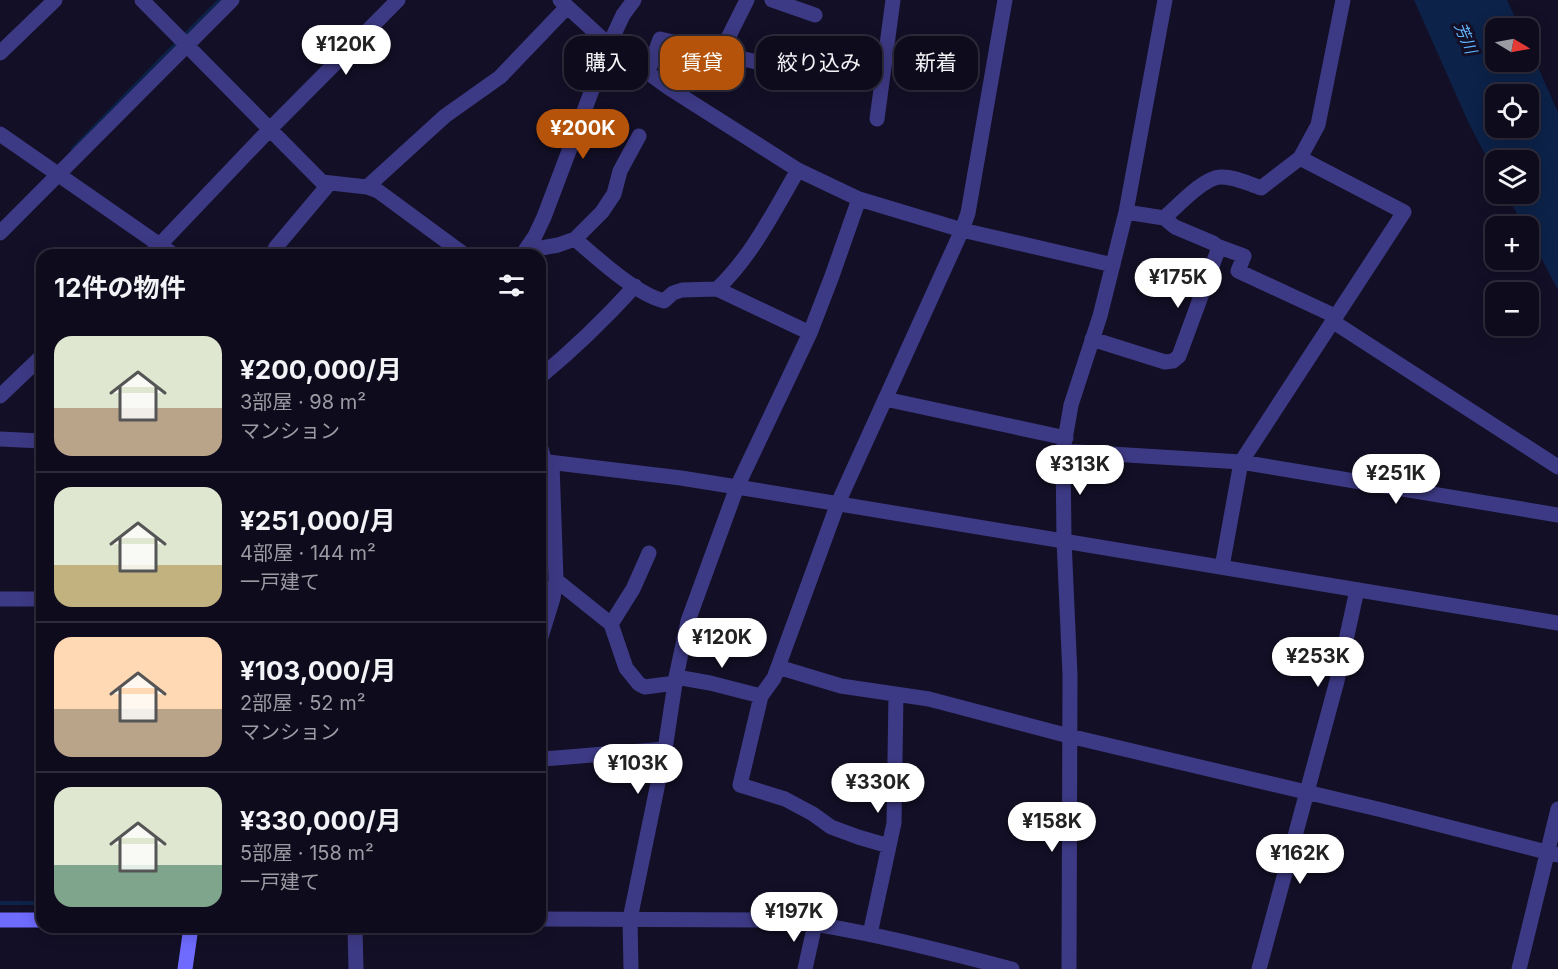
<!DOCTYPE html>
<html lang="ja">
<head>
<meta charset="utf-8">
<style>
	:root { --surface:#0e0b1c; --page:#171425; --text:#f1f3f6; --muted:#9b9ba3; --line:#2e2b3b; --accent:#b45309 }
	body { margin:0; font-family:Inter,"Noto Sans JP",sans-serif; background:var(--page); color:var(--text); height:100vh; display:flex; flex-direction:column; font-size:22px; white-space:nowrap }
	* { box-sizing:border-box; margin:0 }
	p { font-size:20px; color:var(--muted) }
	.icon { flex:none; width:33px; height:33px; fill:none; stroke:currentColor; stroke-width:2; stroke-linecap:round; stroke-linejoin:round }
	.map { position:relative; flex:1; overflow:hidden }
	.sheet { position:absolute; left:36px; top:249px; width:510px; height:684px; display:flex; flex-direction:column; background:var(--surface); border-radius:18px; box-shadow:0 3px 15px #0003,0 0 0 2px var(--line) }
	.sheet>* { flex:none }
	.hud { position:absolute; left:564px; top:36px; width:570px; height:54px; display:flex; gap:12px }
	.needle { width:39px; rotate:100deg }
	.buttons { position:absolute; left:1485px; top:18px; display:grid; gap:12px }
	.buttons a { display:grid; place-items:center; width:54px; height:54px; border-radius:12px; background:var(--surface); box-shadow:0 3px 15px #0003,0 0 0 2px var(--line); font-size:30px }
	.price { position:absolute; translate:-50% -51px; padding:0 14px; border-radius:21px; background:#fff; color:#222; font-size:20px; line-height:39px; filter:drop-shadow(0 2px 3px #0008) }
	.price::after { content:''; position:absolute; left:50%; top:36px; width:18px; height:14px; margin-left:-9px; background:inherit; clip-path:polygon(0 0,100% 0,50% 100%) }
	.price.on { background:var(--accent); color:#fff }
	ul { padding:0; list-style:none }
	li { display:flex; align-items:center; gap:18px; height:150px; padding:0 18px }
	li+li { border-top:2px solid var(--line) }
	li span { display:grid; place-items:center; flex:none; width:168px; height:120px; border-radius:18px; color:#555 }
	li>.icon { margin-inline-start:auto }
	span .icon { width:72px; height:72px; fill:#fffc; stroke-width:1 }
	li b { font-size:26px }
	h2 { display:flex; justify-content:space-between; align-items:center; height:72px; padding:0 18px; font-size:26px }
	.chip { padding:0 21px; border-radius:18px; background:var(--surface); box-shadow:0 3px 15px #0003,0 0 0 2px var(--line); font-size:21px; line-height:54px }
	.chip.on { background:var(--accent); color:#fff }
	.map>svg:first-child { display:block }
	.water { fill:#0c2248; fill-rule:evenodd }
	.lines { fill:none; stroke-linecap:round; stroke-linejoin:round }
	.stream { stroke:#0c2248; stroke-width:4 }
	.minor { stroke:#3d3a85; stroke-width:15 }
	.tertiary { stroke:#3d3a85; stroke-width:15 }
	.secondary { stroke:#6f6bff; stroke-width:15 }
	.labels { text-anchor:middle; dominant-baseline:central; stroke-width:6; stroke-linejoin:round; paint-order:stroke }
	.water-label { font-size:16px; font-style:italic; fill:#62b6ff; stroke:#130f26 }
</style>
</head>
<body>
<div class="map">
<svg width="1558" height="969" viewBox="0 0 1558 969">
	<rect width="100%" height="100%" fill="#130f26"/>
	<!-- water -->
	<path class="water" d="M1414,0H1507L1520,28H1496V62H1528L1529,47L1558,112V290L1529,235L1528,226H1524L1506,194H1528V160H1496L1495,173L1470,126ZM1496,94H1528V128H1496Z"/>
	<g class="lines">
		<!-- stream -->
		<path class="stream" d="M184,36L220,0
			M73,149L179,41
			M0,903H42"/>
		<!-- minor -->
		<path class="minor" d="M142,0L322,182L367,187L378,191L465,255
			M560,0L609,45L669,88L798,170L859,199L962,230L1113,265
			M772,0L815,15
			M0,53L55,0
			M720,54L747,0
			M648,72L660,39L782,68
			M877,119L893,0
			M1300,158L1318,125L1343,0
			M367,187L445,116L500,77L567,7
			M1126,212L1164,218C1177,207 1203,178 1220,177C1233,176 1249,184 1261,188L1300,158L1404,212L1241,462L1222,567
			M0,233L232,0
			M575,239C598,259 636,294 664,301L673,293L682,290L717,289C752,256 774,211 798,170
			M1217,246L1244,256L1238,271L1335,316
			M525,251L558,245L575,239L602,212L614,194L620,171L639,136
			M150,255L270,129L398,0
			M272,255L276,247L329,184
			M717,289L810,333
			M1332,321L1558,467
			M1092,339L1165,362L1173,361L1179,356L1218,250L1217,246L1213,243L1175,227L1164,218
			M540,377C574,349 605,319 635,286
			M0,396L42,356
			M885,399L1066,438
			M0,439L42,441
			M540,445L545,462
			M1063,451L1241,462L1558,515
			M556,580L611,624L626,668L639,684L645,687L675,683
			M0,599H42
			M611,624L633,589L649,553
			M540,640L553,598L556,580L552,463
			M778,667L841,686L929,699L1069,736L1382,810L1558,855
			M676,677L710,683L761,696
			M540,759L556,758L665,749
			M889,846L858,837L831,827L813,814L785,799L740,785L761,696L774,678L838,503L962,230L968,213L1005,0
			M355,927L356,969
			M870,934L894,823L896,694
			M631,969L630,919L665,749L676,677L688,621L737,487L810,333L832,276L859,199
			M805,969L815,924
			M1069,969L1070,675L1064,540L1063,451L1071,405L1100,316L1126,212L1165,0
			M1259,969L1337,681L1357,590
			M1519,969L1558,809"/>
		<!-- tertiary -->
		<path class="tertiary" d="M0,134L174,255
			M522,255L535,236L544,217L609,45L623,15L634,0
			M540,461L681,478L737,487L1558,623
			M540,919L787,920C863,930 938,950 1012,969"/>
		<!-- secondary -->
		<path class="secondary" d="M0,920H42
			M185,969L191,927"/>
	</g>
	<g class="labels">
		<!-- water labels -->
		<g class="water-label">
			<text transform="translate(1466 38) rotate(67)">芳川</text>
		</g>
	</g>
</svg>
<div class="buttons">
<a><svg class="needle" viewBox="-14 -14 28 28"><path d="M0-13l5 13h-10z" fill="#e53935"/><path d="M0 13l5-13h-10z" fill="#9b9ba3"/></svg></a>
<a><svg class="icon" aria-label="locate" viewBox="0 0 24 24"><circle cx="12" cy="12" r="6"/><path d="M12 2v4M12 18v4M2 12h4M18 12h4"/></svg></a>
<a><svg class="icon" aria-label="layers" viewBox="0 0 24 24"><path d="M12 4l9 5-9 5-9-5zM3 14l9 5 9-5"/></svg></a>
<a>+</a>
<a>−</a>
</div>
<b class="price" style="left:346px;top:76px">¥120K</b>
<b class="price on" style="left:583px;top:160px">¥200K</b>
<b class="price" style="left:1178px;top:309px">¥175K</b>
<b class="price" style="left:1080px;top:496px">¥313K</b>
<b class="price" style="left:1396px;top:505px">¥251K</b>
<b class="price" style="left:722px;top:669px">¥120K</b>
<b class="price" style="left:1318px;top:688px">¥253K</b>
<b class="price" style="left:638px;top:795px">¥103K</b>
<b class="price" style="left:878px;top:814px">¥330K</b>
<b class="price" style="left:1052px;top:853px">¥158K</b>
<b class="price" style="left:1300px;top:885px">¥162K</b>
<b class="price" style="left:794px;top:943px">¥197K</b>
<div class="hud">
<a class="chip">購入</a>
<a class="chip on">賃貸</a>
<a class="chip">絞り込み</a>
<a class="chip">新着</a>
</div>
<section class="sheet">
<h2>12件の物件<svg class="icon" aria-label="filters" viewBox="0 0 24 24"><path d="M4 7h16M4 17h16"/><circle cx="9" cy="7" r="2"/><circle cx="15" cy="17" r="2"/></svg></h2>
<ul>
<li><span style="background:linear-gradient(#dfe7d0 60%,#b9a48a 0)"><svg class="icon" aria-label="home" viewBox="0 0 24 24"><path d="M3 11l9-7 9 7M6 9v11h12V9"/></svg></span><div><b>¥200,000/月</b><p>3部屋 · 98 m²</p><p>マンション</p></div></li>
<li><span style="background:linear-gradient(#dfe7d0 65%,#c2b280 0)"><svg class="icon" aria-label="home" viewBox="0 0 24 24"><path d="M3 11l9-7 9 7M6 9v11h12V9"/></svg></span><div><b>¥251,000/月</b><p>4部屋 · 144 m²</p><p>一戸建て</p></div></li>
<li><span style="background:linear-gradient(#ffd9b3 60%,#b9a48a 0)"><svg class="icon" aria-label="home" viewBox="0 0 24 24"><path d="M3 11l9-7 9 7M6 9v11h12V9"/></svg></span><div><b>¥103,000/月</b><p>2部屋 · 52 m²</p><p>マンション</p></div></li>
<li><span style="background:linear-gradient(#dfe7d0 65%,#7fa58c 0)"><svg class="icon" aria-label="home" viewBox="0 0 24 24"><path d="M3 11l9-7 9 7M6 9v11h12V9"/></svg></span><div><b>¥330,000/月</b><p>5部屋 · 158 m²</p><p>一戸建て</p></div></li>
</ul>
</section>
</div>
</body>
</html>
